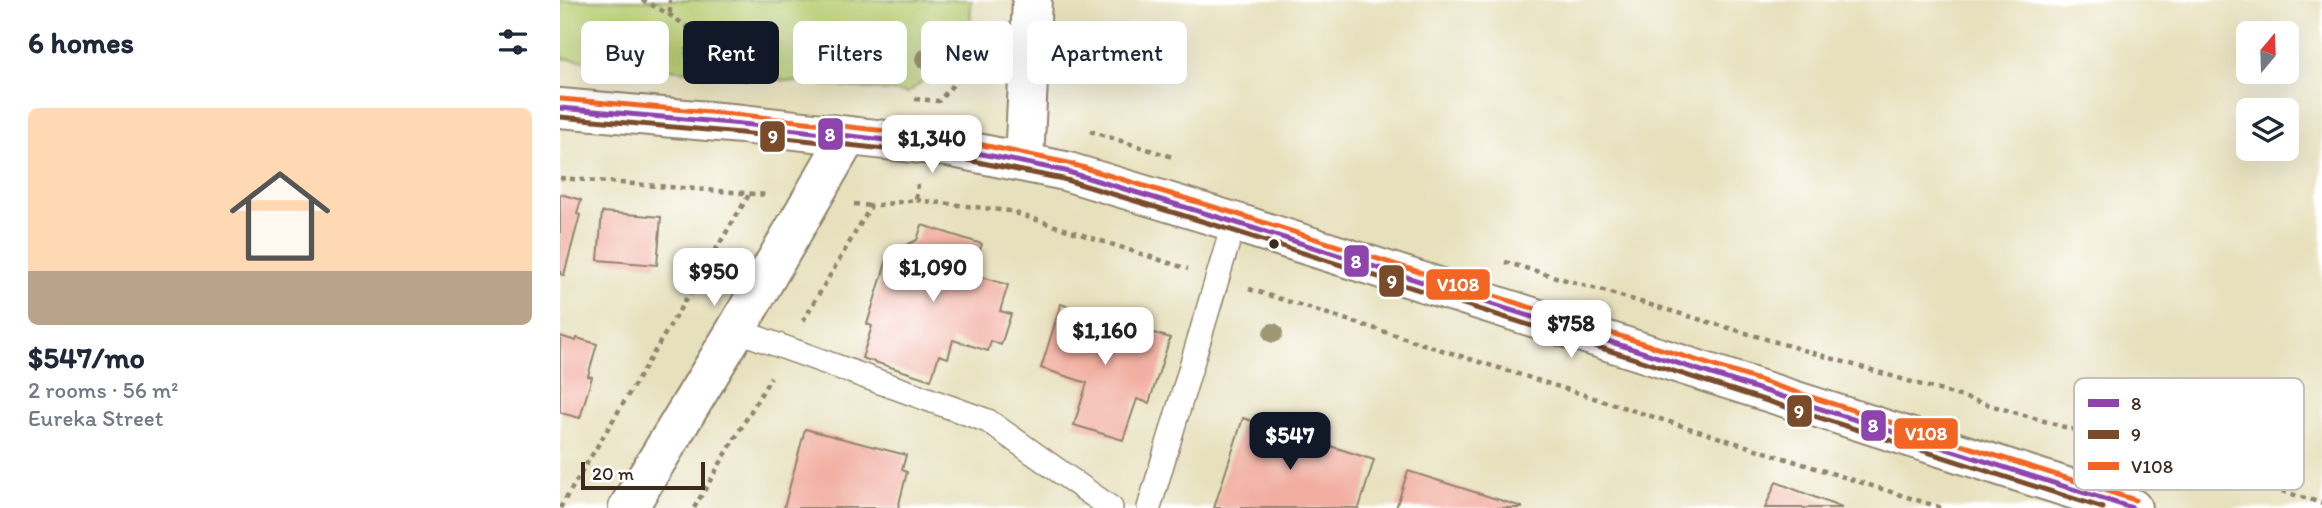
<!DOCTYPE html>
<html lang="en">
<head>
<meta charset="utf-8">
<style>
	:root { --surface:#fff; --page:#f6f6f7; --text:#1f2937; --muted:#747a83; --accent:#111827 }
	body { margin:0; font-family:Itim,sans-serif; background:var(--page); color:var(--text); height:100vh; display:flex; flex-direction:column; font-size:26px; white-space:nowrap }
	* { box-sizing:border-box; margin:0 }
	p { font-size:23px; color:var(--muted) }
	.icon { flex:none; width:38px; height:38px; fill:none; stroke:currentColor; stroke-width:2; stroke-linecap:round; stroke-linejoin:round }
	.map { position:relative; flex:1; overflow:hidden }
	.sheet { display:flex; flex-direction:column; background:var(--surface); width:560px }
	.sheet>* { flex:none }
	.banner { position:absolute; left:21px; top:21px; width:665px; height:63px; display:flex; gap:14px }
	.needle { width:46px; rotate:19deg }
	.buttons { position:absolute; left:1676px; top:21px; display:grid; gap:14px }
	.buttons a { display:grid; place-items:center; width:63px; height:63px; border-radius:10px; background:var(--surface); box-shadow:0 7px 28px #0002; font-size:35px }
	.scale { position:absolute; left:21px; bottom:18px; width:124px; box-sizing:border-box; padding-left:7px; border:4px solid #3b2a1e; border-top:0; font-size:19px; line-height:24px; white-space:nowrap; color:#3b2a1e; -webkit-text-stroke:5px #fff; paint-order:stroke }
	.price { position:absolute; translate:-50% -60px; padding:0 16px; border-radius:14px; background:#fff; color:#222; font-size:23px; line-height:46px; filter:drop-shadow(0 2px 4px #0008) }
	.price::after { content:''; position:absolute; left:50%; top:42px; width:21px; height:16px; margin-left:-10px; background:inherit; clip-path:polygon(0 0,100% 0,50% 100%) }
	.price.current { background:var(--accent); color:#fff }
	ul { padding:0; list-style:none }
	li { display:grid; align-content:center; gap:14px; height:371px; padding:0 28px }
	li span { display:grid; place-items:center; height:217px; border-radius:10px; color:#555 }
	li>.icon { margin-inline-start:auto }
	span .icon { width:126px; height:126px; fill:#fffc; stroke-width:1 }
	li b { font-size:30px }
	h2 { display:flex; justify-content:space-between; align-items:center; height:84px; padding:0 28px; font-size:30px }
	.chip { padding:0 24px; border-radius:10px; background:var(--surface); box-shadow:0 7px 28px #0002; font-size:24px; line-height:63px }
	.chip.current { background:var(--accent); color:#fff }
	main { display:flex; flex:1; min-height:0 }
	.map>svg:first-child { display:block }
	.green { fill:#b9ce72; stroke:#7a7c48; stroke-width:2 }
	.building { fill:#f2aea1 }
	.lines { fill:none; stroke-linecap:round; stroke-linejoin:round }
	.lane-casing { stroke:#91856d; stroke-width:26 }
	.street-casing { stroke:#91856d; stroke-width:42 }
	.secondary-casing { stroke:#91856d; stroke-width:42 }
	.path { stroke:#91856d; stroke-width:4.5; stroke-dasharray:5 5; stroke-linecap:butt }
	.lane { stroke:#fff; stroke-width:23 }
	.street { stroke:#fff; stroke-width:38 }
	.secondary { stroke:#fff; stroke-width:38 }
	.bus-1-casing { stroke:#fff; stroke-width:10 }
	.bus-2-casing { stroke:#fff; stroke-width:10 }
	.bus-3-casing { stroke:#fff; stroke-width:10 }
	.bus-1 { stroke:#8e44ad; stroke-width:5 }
	.bus-2 { stroke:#7a4b2a; stroke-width:5 }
	.bus-3 { stroke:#f26522; stroke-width:5 }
	.tree { fill:#9d9773 }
	.bus-dot { fill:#3b2a1e; stroke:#fff; stroke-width:2.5 }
	.key { fill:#fff; stroke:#c4bfbc; stroke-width:2 }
	.key-label { font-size:19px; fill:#3b2a1e }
	.line-badge { stroke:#fff; stroke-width:2.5 }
	.badge-label { font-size:19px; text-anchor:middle; font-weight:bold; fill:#fff }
</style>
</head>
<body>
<main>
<section class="sheet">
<h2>6 homes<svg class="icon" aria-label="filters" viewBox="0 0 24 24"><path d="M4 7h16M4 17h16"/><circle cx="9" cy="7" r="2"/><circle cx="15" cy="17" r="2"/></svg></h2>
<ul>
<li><span style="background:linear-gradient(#ffd9b3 75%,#b9a48a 0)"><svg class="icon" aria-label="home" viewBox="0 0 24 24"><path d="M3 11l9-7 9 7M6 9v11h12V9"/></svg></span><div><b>$547/mo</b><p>2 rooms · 56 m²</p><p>Eureka Street</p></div></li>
</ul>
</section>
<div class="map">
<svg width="1762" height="508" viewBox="0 0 1762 508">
	<rect width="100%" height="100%" fill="#fff"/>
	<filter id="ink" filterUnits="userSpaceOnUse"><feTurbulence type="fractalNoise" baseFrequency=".0143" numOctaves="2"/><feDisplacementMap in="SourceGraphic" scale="14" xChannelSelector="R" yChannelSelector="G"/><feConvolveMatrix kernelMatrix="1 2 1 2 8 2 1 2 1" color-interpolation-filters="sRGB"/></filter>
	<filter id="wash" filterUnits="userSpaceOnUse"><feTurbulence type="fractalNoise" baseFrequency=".00686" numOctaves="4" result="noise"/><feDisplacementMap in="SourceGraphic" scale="28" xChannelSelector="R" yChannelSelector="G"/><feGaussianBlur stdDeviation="1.57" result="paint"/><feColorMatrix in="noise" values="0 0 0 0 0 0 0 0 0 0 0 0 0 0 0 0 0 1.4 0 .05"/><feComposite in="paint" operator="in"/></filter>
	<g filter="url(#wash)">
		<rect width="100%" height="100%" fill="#e7e0bc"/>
		<!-- green -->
		<path class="green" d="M0,0H411L410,34L388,60L348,93L0,58Z"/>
		<g id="blocks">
			<!-- building -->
			<path class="building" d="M0,194L21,200L17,214L20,215L4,275L0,274Z
				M42,212L101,217L97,265L38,260Z
				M362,225L422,244L412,274L448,285L440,311L451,314L441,345L431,341L428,351L393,340L388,358L379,355L371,380L302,358L312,326L307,324L329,253L357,240Z
				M501,304L610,338L589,403L577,399L563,440L514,425L527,383L481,368Z
				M0,336L16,341L17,338L37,344L28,376L32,377L20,418L1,413L0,410Z
				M683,418L814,460L799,508H654Z
				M245,429L346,455L342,470L347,472L338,508H224Z
				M848,471L962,507V508H836Z
				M1216,482L1282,508H1205Z"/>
		</g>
	</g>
	<g filter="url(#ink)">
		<use href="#blocks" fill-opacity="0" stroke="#91856d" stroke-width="2"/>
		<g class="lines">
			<defs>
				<path id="lane" d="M176,330L428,421L551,508
					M589,508L674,222"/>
				<path id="street" d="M68,508L176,330L288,136"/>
				<path id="secondary" d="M0,108L182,124L388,147L505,171L674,222L1572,508
					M464,161L472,0"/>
			</defs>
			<!-- lane casing -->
			<use href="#lane" class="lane-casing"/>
			<!-- street casing -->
			<use href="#street" class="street-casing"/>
			<!-- secondary casing -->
			<use href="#secondary" class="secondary-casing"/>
			<!-- path -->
			<path class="path" d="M82,0C121,18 155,47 186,77L187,86
				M110,13V0
				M355,99L379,101L426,46
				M530,131L612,157
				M0,178L208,195
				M356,200L449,211L628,269
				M294,204L311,206
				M945,262L1762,503
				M689,289L1382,508
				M243,321L311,206L356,200L358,184
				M0,508L190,193
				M134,508L211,377"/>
			<!-- lane -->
			<use href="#lane" class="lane"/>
			<!-- street -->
			<use href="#street" class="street"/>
			<!-- secondary -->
			<use href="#secondary" class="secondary"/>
			<defs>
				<path id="bus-1" d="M0,108L182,124L388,147L505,171L674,222L1572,508"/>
				<path id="bus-2" d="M0,117L181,133L387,156L503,179L671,230L1543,508"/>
				<path id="bus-3" d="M1,99L183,115L389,138L508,163L677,214L1575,500"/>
			</defs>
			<!-- bus-1 casing -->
			<use href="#bus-1" class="bus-1-casing"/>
			<!-- bus-2 casing -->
			<use href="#bus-2" class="bus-2-casing"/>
			<!-- bus-3 casing -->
			<use href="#bus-3" class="bus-3-casing"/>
			<!-- bus-1 -->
			<use href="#bus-1" class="bus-1"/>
			<!-- bus-2 -->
			<use href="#bus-2" class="bus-2"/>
			<!-- bus-3 -->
			<use href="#bus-3" class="bus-3"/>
		</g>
		<!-- trees -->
		<g class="tree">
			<circle cx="75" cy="43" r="10"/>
			<circle cx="134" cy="53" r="10"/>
			<circle cx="365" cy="59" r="10"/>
			<circle cx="313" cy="60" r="10"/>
			<circle cx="262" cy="64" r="10"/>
			<circle cx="713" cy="333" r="10"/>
		</g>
	</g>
	<!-- markers -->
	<circle class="bus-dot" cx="714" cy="244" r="6"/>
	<!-- legend -->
	<rect x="1514" y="378" width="230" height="112" rx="10" class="key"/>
	<rect x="1528" y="399" width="31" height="8" fill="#8e44ad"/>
	<rect x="1528" y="430" width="31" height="9" fill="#7a4b2a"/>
	<rect x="1528" y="462" width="31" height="8" fill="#f26522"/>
	<g class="key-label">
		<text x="1571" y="410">8</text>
		<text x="1571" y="441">9</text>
		<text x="1571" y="473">V108</text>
	</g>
	<g class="line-badge">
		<rect x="257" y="117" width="27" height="34" rx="7" fill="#8e44ad"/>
		<rect x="199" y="120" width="27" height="33" rx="7" fill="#7a4b2a"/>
		<rect x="783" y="244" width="27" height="34" rx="7" fill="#8e44ad"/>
		<rect x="818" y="264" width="27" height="34" rx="7" fill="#7a4b2a"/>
		<rect x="865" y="268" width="66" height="33" rx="7" fill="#f26522"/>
		<rect x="1226" y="394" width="27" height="34" rx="7" fill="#7a4b2a"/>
		<rect x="1300" y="409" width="27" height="33" rx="7" fill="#8e44ad"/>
		<rect x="1333" y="417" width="66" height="33" rx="7" fill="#f26522"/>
	</g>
	<g class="badge-label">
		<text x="270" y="141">8</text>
		<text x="213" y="143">9</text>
		<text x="796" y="268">8</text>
		<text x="832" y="288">9</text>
		<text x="898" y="291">V108</text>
		<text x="1239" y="418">9</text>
		<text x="1313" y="432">8</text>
		<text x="1366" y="440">V108</text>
	</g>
</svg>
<div class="buttons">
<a><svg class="needle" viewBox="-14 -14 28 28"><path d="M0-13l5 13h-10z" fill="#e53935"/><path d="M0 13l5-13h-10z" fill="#747a83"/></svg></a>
<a><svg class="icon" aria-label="layers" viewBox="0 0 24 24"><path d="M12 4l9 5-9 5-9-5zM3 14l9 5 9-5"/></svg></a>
</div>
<div class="scale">20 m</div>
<b class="price" style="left:372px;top:175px">$1,340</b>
<b class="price" style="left:373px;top:304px">$1,090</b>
<b class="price" style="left:154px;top:308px">$950</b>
<b class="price" style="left:1011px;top:360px">$758</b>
<b class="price" style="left:545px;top:367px">$1,160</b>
<b class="price current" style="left:730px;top:472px">$547</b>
<div class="banner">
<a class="chip">Buy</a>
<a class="chip current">Rent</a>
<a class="chip">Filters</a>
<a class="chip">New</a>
<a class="chip">Apartment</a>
</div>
</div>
</main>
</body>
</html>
